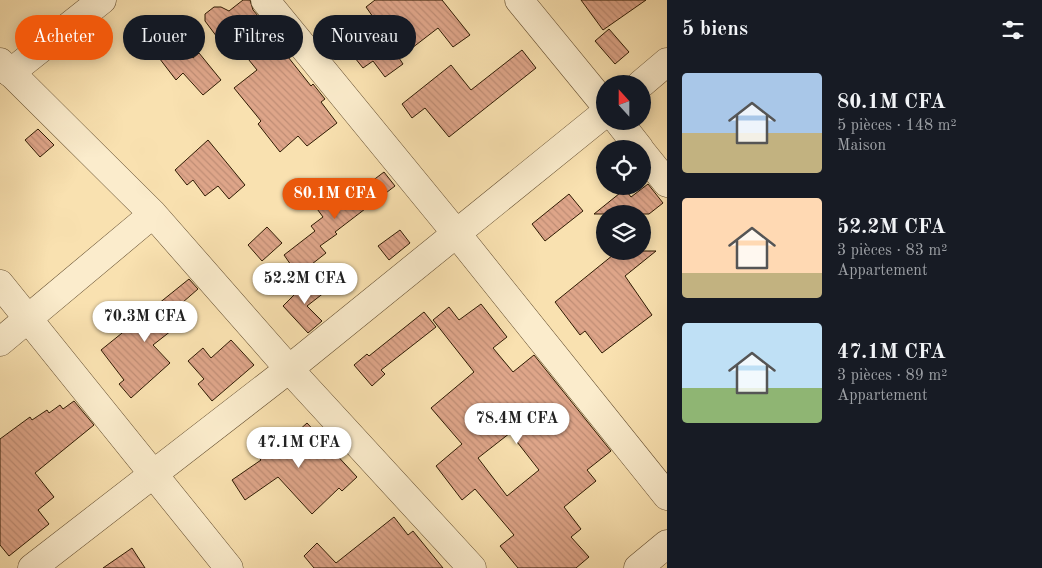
<!DOCTYPE html>
<html lang="fr">
<head>
<meta charset="utf-8">
<style>
	:root { --surface:#171b24; --page:#242831; --text:#f1f3f6; --muted:#9ea1a6; --accent:#ea580c }
	body { margin:0; font-family:"Old Standard TT",serif; background:var(--page); color:var(--text); height:100vh; display:flex; flex-direction:column; font-size:19px; white-space:nowrap }
	* { box-sizing:border-box; margin:0 }
	p { font-size:16px; color:var(--muted) }
	.icon { flex:none; width:28px; height:28px; fill:none; stroke:currentColor; stroke-width:2; stroke-linecap:round; stroke-linejoin:round }
	.map { position:relative; flex:1; overflow:hidden }
	.sheet { display:flex; flex-direction:column; background:var(--surface); width:375px }
	.sheet>* { flex:none }
	.banner { position:absolute; left:15px; top:15px; width:475px; height:45px; display:flex; gap:10px }
	.needle { width:32px; rotate:339deg }
	.tools { position:absolute; left:596px; top:75px; display:grid; gap:10px }
	.tools a { display:grid; place-items:center; width:55px; height:55px; border-radius:50%; background:var(--surface); box-shadow:0 2px 12px #0003; font-size:25px }
	.price { position:absolute; translate:-50% -42px; padding:0 11px; border-radius:18px; background:#fff; color:#222; font-size:16px; line-height:32px; filter:drop-shadow(0 1px 2px #0008) }
	.price::after { content:''; position:absolute; left:50%; top:30px; width:15px; height:11px; margin-left:-8px; background:inherit; clip-path:polygon(0 0,100% 0,50% 100%) }
	.price.on { background:var(--accent); color:#fff }
	ul { padding:0; list-style:none }
	li { display:flex; align-items:center; gap:15px; height:125px; padding:0 15px }
	li span { display:grid; place-items:center; flex:none; width:140px; height:100px; border-radius:5px; color:#555 }
	li>.icon { margin-inline-start:auto }
	span .icon { width:60px; height:60px; fill:#fffc; stroke-width:1 }
	li b { font-size:21px }
	h2 { display:flex; justify-content:space-between; align-items:center; height:60px; padding:0 15px; font-size:21px }
	.pill { padding:0 18px; border-radius:22px; background:var(--surface); box-shadow:0 2px 12px #0003; font-size:18px; line-height:45px }
	.pill.on { background:var(--accent); color:#fff }
	main { display:flex; flex:1; min-height:0 }
	.map>svg:first-child { display:block }
	.building { fill:url(#building-back-hatch); stroke:#2f1b03; fill-rule:evenodd }
	.lines { fill:none; stroke-linecap:round; stroke-linejoin:round }
	.minor-casing { stroke:#624c2e; stroke-width:29 }
	.minor { stroke:#fbeccc; stroke-width:28 }
</style>
</head>
<body>
<main>
<div class="map">
<svg width="667" height="568" viewBox="0 0 667 568">
	<defs>
		<pattern id="building-back-hatch" width="6" height="6" patternUnits="userSpaceOnUse" patternTransform="scale(1.25)"><rect width="6" height="6" fill="#dea589"/><path d="M-1 5l2 2M0 0l6 6M5-1l2 2" fill="none" stroke="#bf8d75"/></pattern>
	</defs>
	<rect width="100%" height="100%" fill="#f9e1b0"/>
	<filter id="stains"><feTurbulence type="fractalNoise" baseFrequency=".004" numOctaves="4"/><feColorMatrix values="0 0 0 0 .2 0 0 0 0 .09 0 0 0 0 .02 0 0 0 .5 -.17"/></filter>
	<radialGradient id="worn" r=".72"><stop offset=".6" stop-color="#630" stop-opacity="0"/><stop offset="1" stop-color="#630" stop-opacity=".3"/></radialGradient>
	<!-- building -->
	<path class="building" d="M243,0H250L253,10L275,36L273,38L311,86L313,84L325,99L321,102L337,123L307,146L298,136L280,152L258,124L261,121L234,88L257,70L232,39L223,45L205,21V14L214,7H221L229,11Z
		M375,0H442L470,35L453,47L438,28L399,58L403,64L385,77L373,61L363,68L347,48L378,24L366,7Z
		M581,0H646L603,30Z
		M609,29L629,52L615,64L595,41Z
		M174,33L193,58L199,53L221,80L203,95L183,73L176,80L153,50Z
		M522,50L536,68L449,137L425,108L412,118L402,104L451,65L471,90Z
		M38,129L54,145L40,157L25,140Z
		M208,140L245,185L229,199L218,186L205,196L193,180L187,185L175,170Z
		M384,172L395,186L335,232L337,234L320,246L326,253L298,275L284,255L315,231L311,226L323,217L312,202L332,188L343,203Z
		M648,184L663,203L649,214H594L625,189L631,197Z
		M569,194L583,211L545,241L532,224Z
		M267,227L282,243L262,261L248,245Z
		M400,230L410,243L389,260L378,246Z
		M618,251H656L625,276L652,315L602,353L585,331L580,335L555,302Z
		M312,277L325,292L307,306L322,321L308,333L283,306Z
		M189,279L198,289L167,316L176,327L153,345L170,363L131,398L119,384L124,380L101,350Z
		M481,304L507,337L493,348L513,372L534,355L611,451L587,470L596,481L564,507L581,529L571,537L589,557L576,568H518L500,546L514,535L475,489L462,500L436,466L462,444L431,408L474,372L433,320L449,307L459,320ZM510,433L539,470L507,496L478,458Z
		M424,312L436,327L381,370L385,374L372,386L354,365L367,354L369,356Z
		M231,340L254,365L212,401L198,384L204,379L188,361L203,348L211,358Z
		M74,401L94,425L35,473L54,497L38,510L49,524L9,556L0,545V439L30,417L32,420L47,410L49,413L60,405L63,409Z
		M307,423L357,477L342,491L339,488L312,514L278,477L245,500L232,480L261,460L258,457L283,435L288,440Z
		M394,517L408,535L413,531L443,568H314L304,556L317,543L336,563Z
		M132,548L145,568H103Z"/>
	<g class="lines">
		<defs>
			<path id="minor" d="M265,0L456,233L667,496
				M519,0L605,105
				M0,62L153,214L289,369L472,568
				M10,73L102,0
				M641,84L667,62
				M618,121L640,149
				M642,152L667,183
				M0,284L229,568
				M0,342L153,214
				M32,568L289,369L605,113
				M638,568L667,544"/>
		</defs>
		<!-- minor casing -->
		<use href="#minor" class="minor-casing"/>
		<!-- minor -->
		<use href="#minor" class="minor"/>
	</g>
	<rect width="100%" height="100%" filter="url(#stains)"/>
	<rect width="100%" height="100%" fill="url(#worn)"/>
</svg>
<div class="tools">
<a><svg class="needle" viewBox="-14 -14 28 28"><path d="M0-13l5 13h-10z" fill="#e53935"/><path d="M0 13l5-13h-10z" fill="#9ea1a6"/></svg></a>
<a><svg class="icon" aria-label="locate" viewBox="0 0 24 24"><circle cx="12" cy="12" r="6"/><path d="M12 2v4M12 18v4M2 12h4M18 12h4"/></svg></a>
<a><svg class="icon" aria-label="layers" viewBox="0 0 24 24"><path d="M12 4l9 5-9 5-9-5zM3 14l9 5 9-5"/></svg></a>
</div>
<b class="price on" style="left:335px;top:220px">80.1M CFA</b>
<b class="price" style="left:305px;top:305px">52.2M CFA</b>
<b class="price" style="left:145px;top:343px">70.3M CFA</b>
<b class="price" style="left:517px;top:445px">78.4M CFA</b>
<b class="price" style="left:299px;top:469px">47.1M CFA</b>
<div class="banner">
<a class="pill on">Acheter</a>
<a class="pill">Louer</a>
<a class="pill">Filtres</a>
<a class="pill">Nouveau</a>
</div>
</div>
<section class="sheet">
<h2>5 biens<svg class="icon" aria-label="filters" viewBox="0 0 24 24"><path d="M4 7h16M4 17h16"/><circle cx="9" cy="7" r="2"/><circle cx="15" cy="17" r="2"/></svg></h2>
<ul>
<li><span style="background:linear-gradient(#a9c7e8 60%,#c2b280 0)"><svg class="icon" aria-label="home" viewBox="0 0 24 24"><path d="M3 11l9-7 9 7M6 9v11h12V9"/></svg></span><div><b>80.1M CFA</b><p>5 pièces · 148 m²</p><p>Maison</p></div></li>
<li><span style="background:linear-gradient(#ffd9b3 75%,#c2b280 0)"><svg class="icon" aria-label="home" viewBox="0 0 24 24"><path d="M3 11l9-7 9 7M6 9v11h12V9"/></svg></span><div><b>52.2M CFA</b><p>3 pièces · 83 m²</p><p>Appartement</p></div></li>
<li><span style="background:linear-gradient(#bfe0f5 65%,#8fb573 0)"><svg class="icon" aria-label="home" viewBox="0 0 24 24"><path d="M3 11l9-7 9 7M6 9v11h12V9"/></svg></span><div><b>47.1M CFA</b><p>3 pièces · 89 m²</p><p>Appartement</p></div></li>
</ul>
</section>
</main>
</body>
</html>
